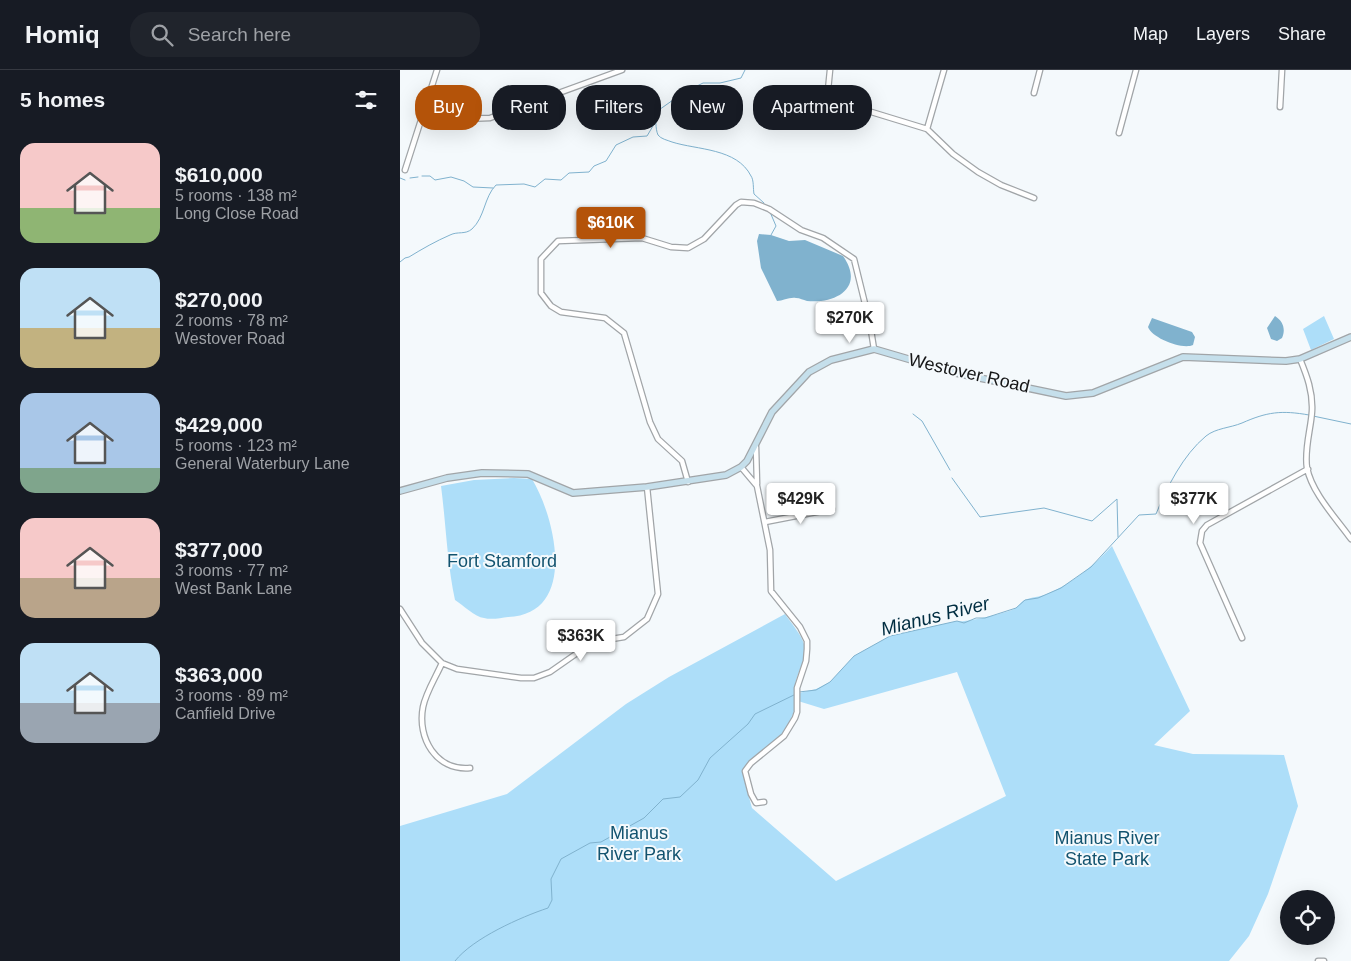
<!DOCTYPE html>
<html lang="en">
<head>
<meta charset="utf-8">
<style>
	:root { --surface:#171b24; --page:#20242c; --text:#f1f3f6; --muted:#9ea1a6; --line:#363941; --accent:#b45309 }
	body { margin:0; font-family:Arial,sans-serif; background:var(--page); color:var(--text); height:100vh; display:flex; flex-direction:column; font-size:19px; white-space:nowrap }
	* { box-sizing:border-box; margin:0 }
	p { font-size:16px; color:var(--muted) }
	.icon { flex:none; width:28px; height:28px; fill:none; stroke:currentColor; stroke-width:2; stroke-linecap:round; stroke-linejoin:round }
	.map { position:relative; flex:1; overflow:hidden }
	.sheet { display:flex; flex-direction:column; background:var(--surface); width:400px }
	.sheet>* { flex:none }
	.top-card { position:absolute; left:15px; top:15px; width:475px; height:45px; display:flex; gap:10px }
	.tools { position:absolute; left:880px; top:820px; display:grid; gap:10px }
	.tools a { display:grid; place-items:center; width:55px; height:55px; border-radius:50%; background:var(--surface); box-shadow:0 5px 20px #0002; font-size:25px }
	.price { position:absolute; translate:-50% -42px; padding:0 11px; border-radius:5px; background:#fff; color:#222; font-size:16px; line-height:32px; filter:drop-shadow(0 1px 2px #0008) }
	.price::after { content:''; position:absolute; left:50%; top:30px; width:15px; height:11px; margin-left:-8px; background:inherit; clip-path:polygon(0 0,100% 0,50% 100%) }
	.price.selected { background:var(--accent); color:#fff }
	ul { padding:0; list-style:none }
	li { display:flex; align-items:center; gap:15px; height:125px; padding:0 20px }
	li span { display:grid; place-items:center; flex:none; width:140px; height:100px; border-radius:15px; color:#555 }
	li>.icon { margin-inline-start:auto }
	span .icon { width:60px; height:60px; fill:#fffc; stroke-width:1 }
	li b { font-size:21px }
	h2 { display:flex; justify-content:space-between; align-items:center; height:60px; padding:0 20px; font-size:21px }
	.tag { padding:0 18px; border-radius:20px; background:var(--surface); box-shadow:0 5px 20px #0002; font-size:18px; line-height:45px }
	.tag.selected { background:var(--accent); color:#fff }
	header { display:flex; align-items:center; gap:30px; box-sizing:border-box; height:70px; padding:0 25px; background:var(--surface); border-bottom:1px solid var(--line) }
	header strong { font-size:24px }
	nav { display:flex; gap:28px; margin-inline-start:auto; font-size:18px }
	.search { width:350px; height:45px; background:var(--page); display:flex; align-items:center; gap:12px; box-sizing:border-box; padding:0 18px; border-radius:20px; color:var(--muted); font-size:19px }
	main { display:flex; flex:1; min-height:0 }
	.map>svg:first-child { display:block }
	.green { fill:#addef9; fill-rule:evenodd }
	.water { fill:#80b2ce }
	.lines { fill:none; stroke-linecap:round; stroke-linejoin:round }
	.stream { stroke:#80b2ce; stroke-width:1 }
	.street-casing { stroke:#a1a5a8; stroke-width:7 }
	.secondary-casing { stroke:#a1a5a8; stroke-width:8 }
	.street { stroke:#fff; stroke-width:4.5 }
	.secondary { stroke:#c5dfeb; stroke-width:5.5 }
	.labels { text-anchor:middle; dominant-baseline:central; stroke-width:4; stroke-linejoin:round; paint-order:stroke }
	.street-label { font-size:18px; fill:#151617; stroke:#f4f9fc }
	.park-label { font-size:18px; fill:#12536f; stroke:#f4f9fc }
	.water-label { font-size:19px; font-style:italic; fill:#002d41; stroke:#f4f9fc }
</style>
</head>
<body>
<header>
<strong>Homiq</strong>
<div class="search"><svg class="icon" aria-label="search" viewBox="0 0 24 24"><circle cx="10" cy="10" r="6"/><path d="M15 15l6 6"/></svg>Search here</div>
<nav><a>Map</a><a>Layers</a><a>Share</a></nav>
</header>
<main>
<section class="sheet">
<h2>5 homes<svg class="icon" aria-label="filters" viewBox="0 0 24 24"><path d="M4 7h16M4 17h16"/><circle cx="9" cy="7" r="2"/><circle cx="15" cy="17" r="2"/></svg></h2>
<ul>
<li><span style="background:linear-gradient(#f6c9c9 65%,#8fb573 0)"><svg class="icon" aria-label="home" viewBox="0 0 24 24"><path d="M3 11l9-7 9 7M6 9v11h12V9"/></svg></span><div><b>$610,000</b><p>5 rooms · 138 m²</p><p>Long Close Road</p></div></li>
<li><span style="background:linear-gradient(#bfe0f5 60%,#c2b280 0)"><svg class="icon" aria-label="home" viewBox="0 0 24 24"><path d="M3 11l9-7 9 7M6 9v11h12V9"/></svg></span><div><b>$270,000</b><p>2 rooms · 78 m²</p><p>Westover Road</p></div></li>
<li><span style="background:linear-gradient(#a9c7e8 75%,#7fa58c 0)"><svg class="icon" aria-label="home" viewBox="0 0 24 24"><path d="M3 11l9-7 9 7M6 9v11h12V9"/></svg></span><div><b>$429,000</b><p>5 rooms · 123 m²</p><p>General Waterbury Lane</p></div></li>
<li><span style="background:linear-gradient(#f6c9c9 60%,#b9a48a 0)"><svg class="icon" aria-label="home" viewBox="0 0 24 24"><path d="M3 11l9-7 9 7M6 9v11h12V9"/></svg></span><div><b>$377,000</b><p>3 rooms · 77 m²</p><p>West Bank Lane</p></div></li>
<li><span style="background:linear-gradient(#bfe0f5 60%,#9aa5b1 0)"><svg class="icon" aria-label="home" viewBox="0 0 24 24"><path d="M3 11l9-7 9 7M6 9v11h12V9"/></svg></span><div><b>$363,000</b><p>3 rooms · 89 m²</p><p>Canfield Drive</p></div></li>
</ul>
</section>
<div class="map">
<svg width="951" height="891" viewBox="0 0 951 891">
	<rect width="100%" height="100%" fill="#f4f9fc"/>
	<!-- green -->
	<path class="green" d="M924,246L934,269L911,280L903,259Z
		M114,408L132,409C156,449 178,544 108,547C101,548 91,550 84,548C75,547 63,535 55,530C47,493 46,454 41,416L74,410Z
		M712,476L790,641L754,675L793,684L884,685L898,736L868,824L849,866L829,891H0V756L107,724L226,634L269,607L385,544C391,553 401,564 404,574C409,592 392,606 395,624L416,619L430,612L454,586L490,566L557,551C566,553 607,543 616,538C619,536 621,531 625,530C631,527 640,527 647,524C673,513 693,496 712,476ZM557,602L606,726L436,811L352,738L345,713L344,700L387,659L398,631L424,639Z"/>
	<!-- water -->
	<path class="water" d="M359,164L371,165L389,171L405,170L443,186C465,217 437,234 407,231C403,230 400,228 396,228C389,227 383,231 377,231L361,198L357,171Z
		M875,246C883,251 886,259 882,268L877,271L871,269L867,258Z
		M752,248L792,262L795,267L793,275C782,280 752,268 748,257Z"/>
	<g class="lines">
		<!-- stream -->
		<path class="stream" d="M345,0L341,8L320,13H303L283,23L256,42C256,48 255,58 258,65C261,69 267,70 272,72C297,80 337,78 351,106C354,110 353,119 354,124L364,133
			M22,106H30L35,110L51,107L64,111L73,117L93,118
			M0,108L5,110
			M10,108L18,107
			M370,142L376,156L371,165
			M0,192L5,188L9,187C22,179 36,171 50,165C58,161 65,165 72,159C85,147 84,127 96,115L124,114L135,117L145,109L161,110L169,103L189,102L194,96L206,91L216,75L233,67L247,66L256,51
			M513,344L522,351L550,400
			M913,346L951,354
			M552,408L580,447L644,438L692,451L717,429L718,467
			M399,622L416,620L430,612L454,586L490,566L557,551L564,553L576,548H585L616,538L625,530L638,528L661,518L691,497L739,445L756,444C767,417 783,385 806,366C816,358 830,358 842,353C867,342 881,340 909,345
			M55,891C73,868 121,847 148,838L152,830L151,809L161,789L190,773L201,772L244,748L263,729L280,727L298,710L310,688L348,654L355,644L396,624"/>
		<defs>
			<path id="street" d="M430,0L428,20L442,33L527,59L553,84L578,102L601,115L634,128
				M634,23L640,0
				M880,37L882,0
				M21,44L35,50L90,48L222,0
				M527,59L544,0
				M719,63L736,0
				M5,100L37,0
				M900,289C907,306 913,322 912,341C911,359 904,379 907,398C912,423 936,448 951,469
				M356,377L357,414
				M341,397L357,416L370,480L371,521L400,557L407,571V579L406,591L397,618V642L395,648L384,666L351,693L345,701L351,724L356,733L364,732
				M288,412L282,391L258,369L250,352L224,263L205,248L161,242L151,236L141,223V189L158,171L242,168L271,177L288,178L304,169L336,135L341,132L354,133L369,139L401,160L423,168L454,189L470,254L474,279
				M365,452L432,439
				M0,539L22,573L42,593L57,599L121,608H134L150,602L193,572L224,567L247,549L258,524L247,417
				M842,568L800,473L802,461L807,455L908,399
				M42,593C36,607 26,622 23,637C17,668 36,701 70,698
				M918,891H924"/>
			<path id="secondary" d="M0,421L47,408L82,403L128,404L173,423L247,417L326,405L341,397L347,391L372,342L409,302L431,290L474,279L556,303L666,326L693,323L783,287L886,291L900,289L951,267"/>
		</defs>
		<!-- street casing -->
		<use href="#street" class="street-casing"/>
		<!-- secondary casing -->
		<use href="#secondary" class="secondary-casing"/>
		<!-- street -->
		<use href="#street" class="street"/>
		<!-- secondary -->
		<use href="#secondary" class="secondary"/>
	</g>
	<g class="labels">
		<!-- street labels -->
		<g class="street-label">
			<text transform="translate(569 303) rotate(13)">Westover Road</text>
		</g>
		<!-- park labels -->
		<g class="park-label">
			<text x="102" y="491">Fort Stamford</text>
			<text x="239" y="763">Mianus<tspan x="239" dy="21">River Park</tspan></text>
			<text x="707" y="768">Mianus River<tspan x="707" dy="21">State Park</tspan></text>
		</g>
		<!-- water labels -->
		<g class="water-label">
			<text transform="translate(535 546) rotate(-14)">Mianus River</text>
		</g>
	</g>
</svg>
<div class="tools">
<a><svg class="icon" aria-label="locate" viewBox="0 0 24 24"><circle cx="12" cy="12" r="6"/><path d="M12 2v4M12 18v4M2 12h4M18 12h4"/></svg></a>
</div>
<b class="price selected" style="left:211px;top:179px">$610K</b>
<b class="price" style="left:450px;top:274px">$270K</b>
<b class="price" style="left:401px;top:455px">$429K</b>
<b class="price" style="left:794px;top:455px">$377K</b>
<b class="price" style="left:181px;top:592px">$363K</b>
<div class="top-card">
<a class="tag selected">Buy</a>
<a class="tag">Rent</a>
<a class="tag">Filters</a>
<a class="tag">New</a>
<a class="tag">Apartment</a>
</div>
</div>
</main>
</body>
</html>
